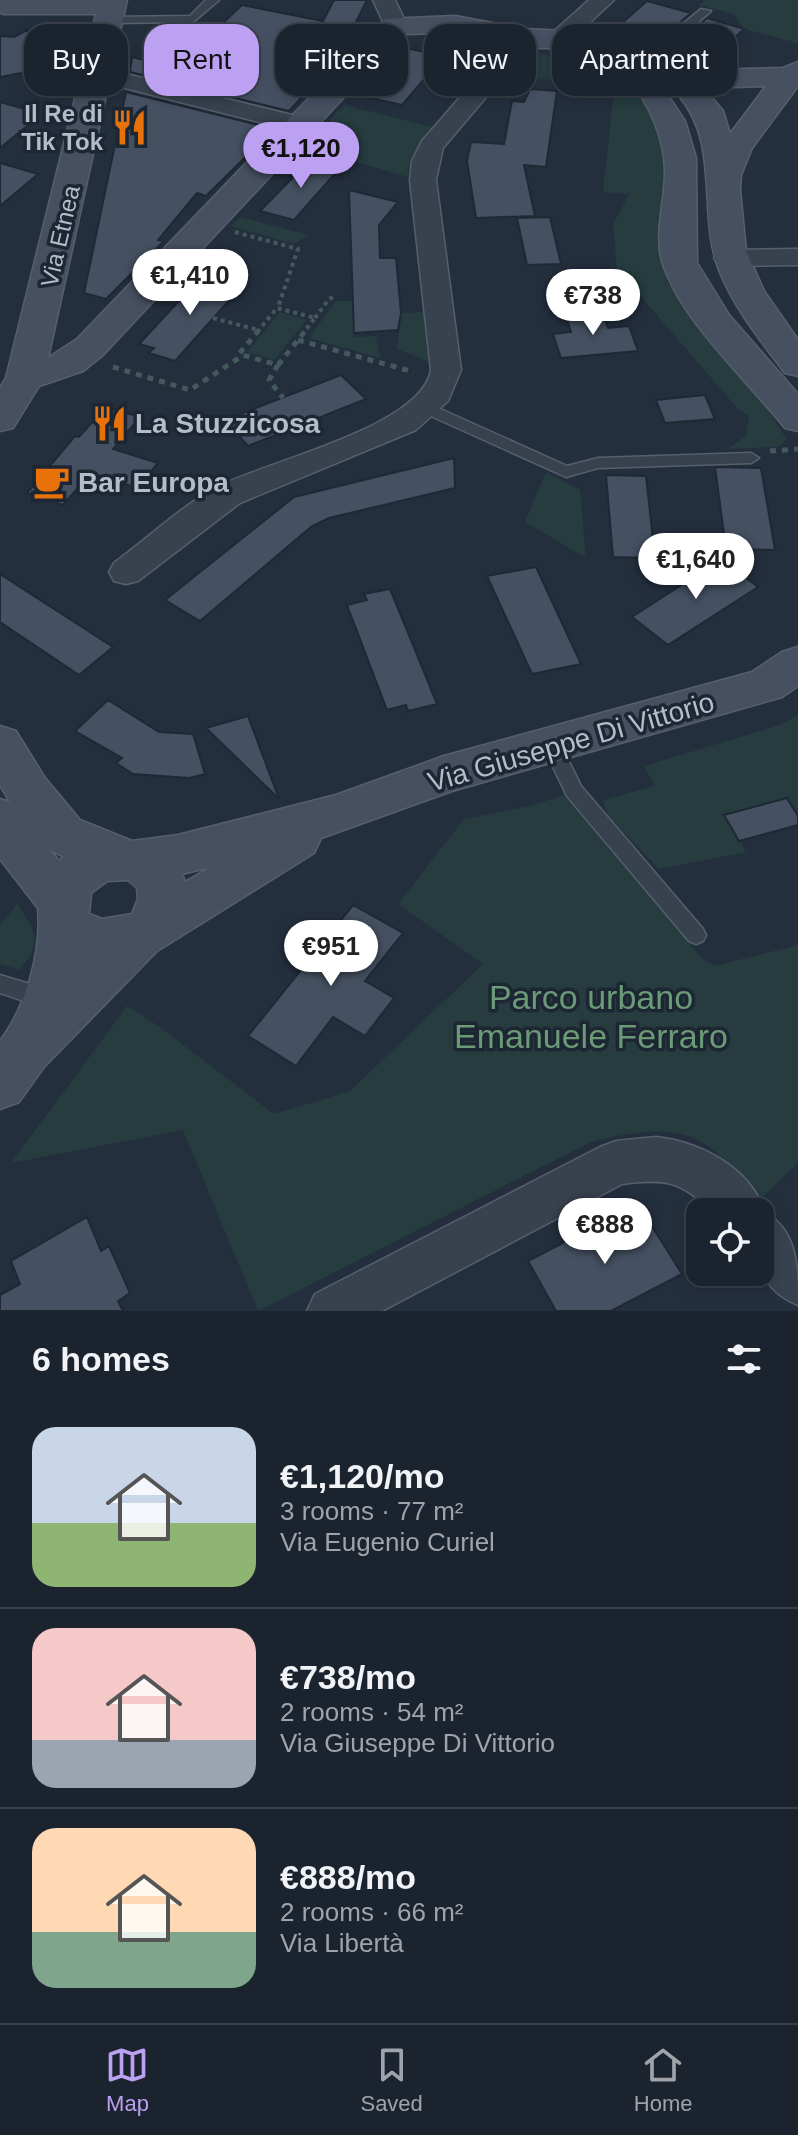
<!DOCTYPE html>
<html lang="en">
<head>
<meta charset="utf-8">
<style>
	:root { --surface:#1b232e; --page:#242b36; --text:#f1f3f6; --muted:#a0a4aa; --line:#39404a; --accent:#bca0f2 }
	body { margin:0; font-family:Helvetica,sans-serif; background:var(--page); color:var(--text); height:100vh; display:flex; flex-direction:column; font-size:30px; white-space:nowrap }
	* { box-sizing:border-box; margin:0 }
	p { font-size:26px; color:var(--muted) }
	.icon { flex:none; width:44px; height:44px; fill:none; stroke:currentColor; stroke-width:2; stroke-linecap:round; stroke-linejoin:round }
	.map { position:relative; height:1311px; overflow:hidden }
	.side { display:flex; flex-direction:column; background:var(--surface); flex:1 }
	.side>* { flex:none }
	.banner { position:absolute; left:24px; top:24px; width:750px; height:72px; display:flex; gap:16px }
	.fabs { position:absolute; left:686px; top:1198px; display:grid; gap:16px }
	.fabs a { display:grid; place-items:center; width:88px; height:88px; border-radius:16px; background:var(--surface); box-shadow:0 4px 12px #0003,0 0 0 2px var(--line); font-size:40px }
	.price { position:absolute; translate:-50% -68px; padding:0 18px; border-radius:28px; background:#fff; color:#222; font-size:26px; line-height:52px; filter:drop-shadow(0 2px 4px #0008) }
	.price::after { content:''; position:absolute; left:50%; top:48px; width:24px; height:18px; margin-left:-12px; background:inherit; clip-path:polygon(0 0,100% 0,50% 100%) }
	.price.active { background:var(--accent); color:#111 }
	ul { padding:0; list-style:none }
	li { display:flex; align-items:center; gap:24px; height:200px; padding:0 32px }
	li+li { border-top:2px solid var(--line) }
	li span { display:grid; place-items:center; flex:none; width:224px; height:160px; border-radius:24px; color:#555 }
	li>.icon { margin-inline-start:auto }
	span .icon { width:96px; height:96px; fill:#fffc; stroke-width:1 }
	li b { font-size:34px }
	h2 { display:flex; justify-content:space-between; align-items:center; height:96px; padding:0 32px; font-size:34px }
	.pill { padding:0 28px; border-radius:24px; background:var(--surface); box-shadow:0 4px 12px #0003,0 0 0 2px var(--line); font-size:28px; line-height:72px }
	.pill.active { background:var(--accent); color:#111 }
	.tab-bar { display:flex; justify-content:space-around; align-items:center; height:112px; border-top:2px solid var(--line); background:var(--surface); font-size:22px; color:var(--muted) }
	.tab-bar a { display:grid; justify-items:center; gap:4px }
	.tab-bar .active { color:var(--accent) }
	.map>svg:first-child { display:block }
	.green { fill:#263c3f }
	.building { fill:#455162; stroke:#1f2835; stroke-width:2 }
	.lines { fill:none; stroke-linecap:round; stroke-linejoin:round }
	.lane-casing { stroke:#565f6c; stroke-width:3 }
	.street-casing { stroke:#565f6c; stroke-width:3 }
	.secondary-casing { stroke:#565f6c; stroke-width:3 }
	.path-far1 { stroke:#44595c; stroke-width:4; stroke-dasharray:4 4; stroke-linecap:butt }
	.path { stroke:#44595c; stroke-width:5; stroke-dasharray:6 6; stroke-linecap:butt }
	.lane { fill:#38414e; fill-rule:evenodd }
	.street { fill:#38414e; fill-rule:evenodd }
	.secondary { fill:#465061; fill-rule:evenodd }
	.labels { text-anchor:middle; dominant-baseline:central; stroke-width:7; stroke-linejoin:round; paint-order:stroke }
	.far-poi-label { font-size:24px; font-weight:bold; fill:#b4bcc9; stroke:#1d2633; text-anchor:end }
	.far-street-label { font-size:24px; fill:#b4bcc9; stroke:#1d2633 }
	.poi-label { font-size:28px; font-weight:bold; fill:#b4bcc9; stroke:#1d2633; text-anchor:start }
	.street-label { font-size:28px; fill:#b4bcc9; stroke:#1d2633 }
	.near-park-label { font-size:34px; fill:#6b9a76; stroke:#1d2633 }
</style>
</head>
<body>
<div class="map">
<svg width="798" height="1311" viewBox="0 0 798 1311">
	<rect width="100%" height="100%" fill="#242f3e"/>
	<!-- green -->
	<path class="green" d="M705,0H798V43L744,29L734,14L699,5Z
		M539,54L564,57L576,81L528,79L492,92L526,58Z
		M588,54L597,56L623,75L653,112L664,153L667,193L657,242L667,282L756,390L787,440L777,447L727,449L746,436L749,416L738,409L617,269L613,225L629,194L603,192L614,90Z
		M344,105L432,127L410,160L408,177L347,159L350,155L307,145Z
		M240,217L308,235L294,244L231,226Z
		M336,301H353L354,337L376,336L380,358L309,338Z
		M280,312L307,320L274,360L247,352Z
		M426,312L432,363L397,349L401,313Z
		M546,472L580,490L586,558L525,522Z
		M798,715V816L787,798L725,814L746,852L659,869L608,816L603,800L655,786L644,766L780,725Z
		M564,795L702,958L714,966L798,945V1163L759,1200C744,1184 729,1163 712,1149C679,1121 628,1133 591,1142L258,1311L183,1130L11,1163L127,1006L157,1025L274,1114L350,1091L483,964L398,904L464,819L530,806Z
		M17,904C36,933 43,941 20,970L0,964V925Z"/>
	<!-- building -->
	<path class="building" d="M334,0H367L350,34L294,95L302,97L289,111L130,72L132,57L175,68L242,5L323,21Z
		M647,1L691,13L665,35L622,23Z
		M707,18L744,29L713,58L679,48L687,41L682,40Z
		M27,30L43,69L0,77V36L14,37Z
		M410,49L444,56L402,105L366,97Z
		M530,89L557,91L546,167L524,165L535,216L476,218L467,161L471,142L504,144L512,101L524,102Z
		M126,92L274,129L206,196L197,193L158,240L164,241L106,299L84,293Z
		M0,102L42,114L0,148Z
		M310,160L340,168L294,220L260,211Z
		M0,163L38,174L0,206Z
		M349,190L398,202L379,225L380,258H396L401,313L398,330L354,333Z
		M550,217L561,264L527,265L517,218Z
		M203,275L242,286L175,361L149,353L154,348L139,344Z
		M602,312L608,328L629,326L638,351L561,358L553,334L571,332L566,316Z
		M341,375L366,399L248,446L225,420Z
		M705,395L715,419L665,423L656,400Z
		M106,407L140,417L113,449L158,463L137,488L91,473L63,505L27,493L75,436L79,437Z
		M454,458L455,488L329,518L312,526L200,621L165,600L294,497Z
		M715,467L761,468L775,550L726,549Z
		M606,475L646,476L655,558L613,557Z
		M726,556L750,574L745,577L758,587L668,645L632,617Z
		M536,567L581,664L532,674L487,576Z
		M0,574L113,647L79,675L0,622Z
		M390,589L409,635L437,704L408,711L406,705L387,710L347,605L367,600L364,594Z
		M108,700L159,732L193,734L205,774L189,778L133,774L116,763L122,758L75,731Z
		M248,716L279,799L206,728Z
		M787,798L798,816V825L739,841L724,815Z
		M353,905L403,933L365,981L394,998L365,1036L333,1017L296,1066L248,1036Z
		M620,1213L648,1220L682,1274L611,1311H556L528,1261Z
		M87,1217L101,1251L109,1246L130,1293L118,1301L123,1311H0V1295L20,1284L11,1261Z"/>
	<g class="lines">
		<defs>
			<path id="lane" d="M206,0H219L193,22L109,23L103,20L109,17L190,16Z
				M701,9L711,11L645,68H637V62Z
				M427,403L567,466L598,458L751,453L759,458L751,463L598,468L566,477L422,412L419,408Z
				M552,739L559,741L581,786L703,929L706,935L703,941L696,944L689,941L567,796L543,746L545,741Z
				M0,975L56,992L59,999L56,1006L48,1009L0,993Z"/>
			<path id="street" d="M373,0H395L407,25L403,30H387Z
				M589,0H614L568,43H552L548,38L552,33Z
				M524,31L536,38L443,148L436,180L461,370L448,401L416,430L240,503L138,581L126,584L114,581L109,572L114,563C147,539 181,506 217,487C267,461 422,427 431,370L410,180L412,161L422,141L516,33Z
				M98,67L312,120L316,125L303,133L89,79L86,74Z
				M798,249V265L728,266L718,264L714,258L718,252L728,250Z
				M656,1137C701,1142 751,1168 765,1213C798,1230 798,1268 798,1305C752,1286 760,1254 760,1212H712C682,1181 664,1178 622,1184L382,1311H307L315,1294L600,1147L616,1141Z"/>
			<path id="secondary" d="M0,0H127L48,358L77,339L385,19L455,16L524,29L586,32L650,58L704,70L783,68L798,62V86L752,148L741,175L740,190L746,251L764,291L798,340V376L785,373C761,341 734,308 719,270C697,213 721,145 679,96C671,87 667,80 656,77L685,121L696,158L697,263L729,315L798,394V431L785,428C747,380 680,320 662,261C653,229 669,191 664,158C659,115 625,56 578,49C560,47 542,49 524,47C501,44 480,37 458,34C440,32 421,34 403,34L103,355L83,371L39,386L13,428L0,431V388L6,378L96,14H4L0,13ZM766,86L730,134L723,111L704,88Z
				M798,647V686L782,697L452,791L321,838L314,853L157,951L44,1067L19,1102L0,1109V1041C26,1006 42,953 38,908L0,859V799L10,802L0,785V726L16,731L45,778L80,820L132,841L178,835L336,795L444,756L752,672L782,652ZM50,850L64,857L59,861ZM211,867L185,882L182,874ZM128,880L137,888L138,899L132,914L102,919L89,914L91,893L107,881Z"/>
		</defs>
		<!-- lane casing -->
		<use href="#lane" class="lane-casing"/>
		<!-- street casing -->
		<use href="#street" class="street-casing"/>
		<!-- secondary casing -->
		<use href="#secondary" class="secondary-casing"/>
		<!-- path-far1 -->
		<path class="path-far1" d="M235,232L298,249L278,307
			M213,318L258,330
			M315,318L329,299L336,296
			M257,332L277,308L315,318L304,332"/>
		<!-- path -->
		<path class="path" d="M259,330L239,354L278,365L306,330
			M298,340L414,372
			M278,365L269,380L283,398
			M113,367L190,390L242,356
			M770,451L798,449"/>
		<!-- lane -->
		<use href="#lane" class="lane"/>
		<!-- street -->
		<use href="#street" class="street"/>
		<!-- secondary -->
		<use href="#secondary" class="secondary"/>
	</g>
	<!-- icons -->
	<defs>
		<symbol id="restaurant-bare" viewBox="-9 -9 18 18"><path d="M-5-6h1v4h1v-4h1v4h1v-4h1v5L-1.5 .5V6h-2V.5L-5-1ZM5-6V6H3V1.5H1.5Q1.5-4 5-6Z" fill="#e8710a" stroke="#1d2633" stroke-width="2.5" paint-order="stroke"/></symbol>
		<symbol id="cafe-bare" viewBox="-9 -9 18 18"><path d="M-5.5-4.5H6V0H3Q3 3.5 0 3.5H-2.5Q-5.5 3.5-5.5 0ZM3-3.2v2h1.7v-2ZM-6 4.5H4V6H-6Z" fill="#e8710a" stroke="#1d2633" stroke-width="2.5" paint-order="stroke"/></symbol>
	</defs>
	<g fill-rule="evenodd">
		<use href="#restaurant-bare" x="104" y="102" width="51" height="51"/>
		<use href="#restaurant-bare" x="84" y="398" width="51" height="51"/>
		<use href="#cafe-bare" x="26" y="456" width="51" height="51"/>
	</g>
	<g class="labels">
		<!-- far-poi labels -->
		<g class="far-poi-label">
			<text x="103" y="113">Il Re di<tspan x="103" dy="28">Tik Tok</tspan></text>
		</g>
		<!-- far-street labels -->
		<g class="far-street-label">
			<text transform="translate(60 236) rotate(-77)">Via Etnea</text>
		</g>
		<!-- poi labels -->
		<g class="poi-label">
			<text x="135" y="423">La Stuzzicosa</text>
			<text x="78" y="482">Bar Europa</text>
		</g>
		<!-- street labels -->
		<g class="street-label">
			<text transform="translate(571 742) rotate(-16)">Via Giuseppe Di Vittorio</text>
		</g>
		<!-- near-park labels -->
		<g class="near-park-label">
			<text x="591" y="997">Parco urbano<tspan x="591" dy="39">Emanuele Ferraro</tspan></text>
		</g>
	</g>
</svg>
<div class="fabs">
<a><svg class="icon" aria-label="locate" viewBox="0 0 24 24"><circle cx="12" cy="12" r="6"/><path d="M12 2v4M12 18v4M2 12h4M18 12h4"/></svg></a>
</div>
<b class="price active" style="left:301px;top:190px">€1,120</b>
<b class="price" style="left:190px;top:317px">€1,410</b>
<b class="price" style="left:593px;top:337px">€738</b>
<b class="price" style="left:696px;top:601px">€1,640</b>
<b class="price" style="left:331px;top:988px">€951</b>
<b class="price" style="left:605px;top:1266px">€888</b>
<div class="banner">
<a class="pill">Buy</a>
<a class="pill active">Rent</a>
<a class="pill">Filters</a>
<a class="pill">New</a>
<a class="pill">Apartment</a>
</div>
</div>
<section class="side">
<h2>6 homes<svg class="icon" aria-label="filters" viewBox="0 0 24 24"><path d="M4 7h16M4 17h16"/><circle cx="9" cy="7" r="2"/><circle cx="15" cy="17" r="2"/></svg></h2>
<ul>
<li><span style="background:linear-gradient(#c9d6e8 60%,#8fb573 0)"><svg class="icon" aria-label="home" viewBox="0 0 24 24"><path d="M3 11l9-7 9 7M6 9v11h12V9"/></svg></span><div><b>€1,120/mo</b><p>3 rooms · 77 m²</p><p>Via Eugenio Curiel</p></div></li>
<li><span style="background:linear-gradient(#f6c9c9 70%,#9aa5b1 0)"><svg class="icon" aria-label="home" viewBox="0 0 24 24"><path d="M3 11l9-7 9 7M6 9v11h12V9"/></svg></span><div><b>€738/mo</b><p>2 rooms · 54 m²</p><p>Via Giuseppe Di Vittorio</p></div></li>
<li><span style="background:linear-gradient(#ffd9b3 65%,#7fa58c 0)"><svg class="icon" aria-label="home" viewBox="0 0 24 24"><path d="M3 11l9-7 9 7M6 9v11h12V9"/></svg></span><div><b>€888/mo</b><p>2 rooms · 66 m²</p><p>Via Libertà</p></div></li>
</ul>
</section>
<nav class="tab-bar">
<a class="active"><svg class="icon" aria-label="map" viewBox="0 0 24 24"><path d="M3 6l6-2 6 2 6-2v14l-6 2-6-2-6 2zM9 4v14M15 6v14"/></svg>Map</a>
<a><svg class="icon" aria-label="saved" viewBox="0 0 24 24"><path d="M7 4h10v16l-5-4-5 4z"/></svg>Saved</a>
<a><svg class="icon" aria-label="home" viewBox="0 0 24 24"><path d="M3 11l9-7 9 7M6 9v11h12V9"/></svg>Home</a>
</nav>
</body>
</html>
